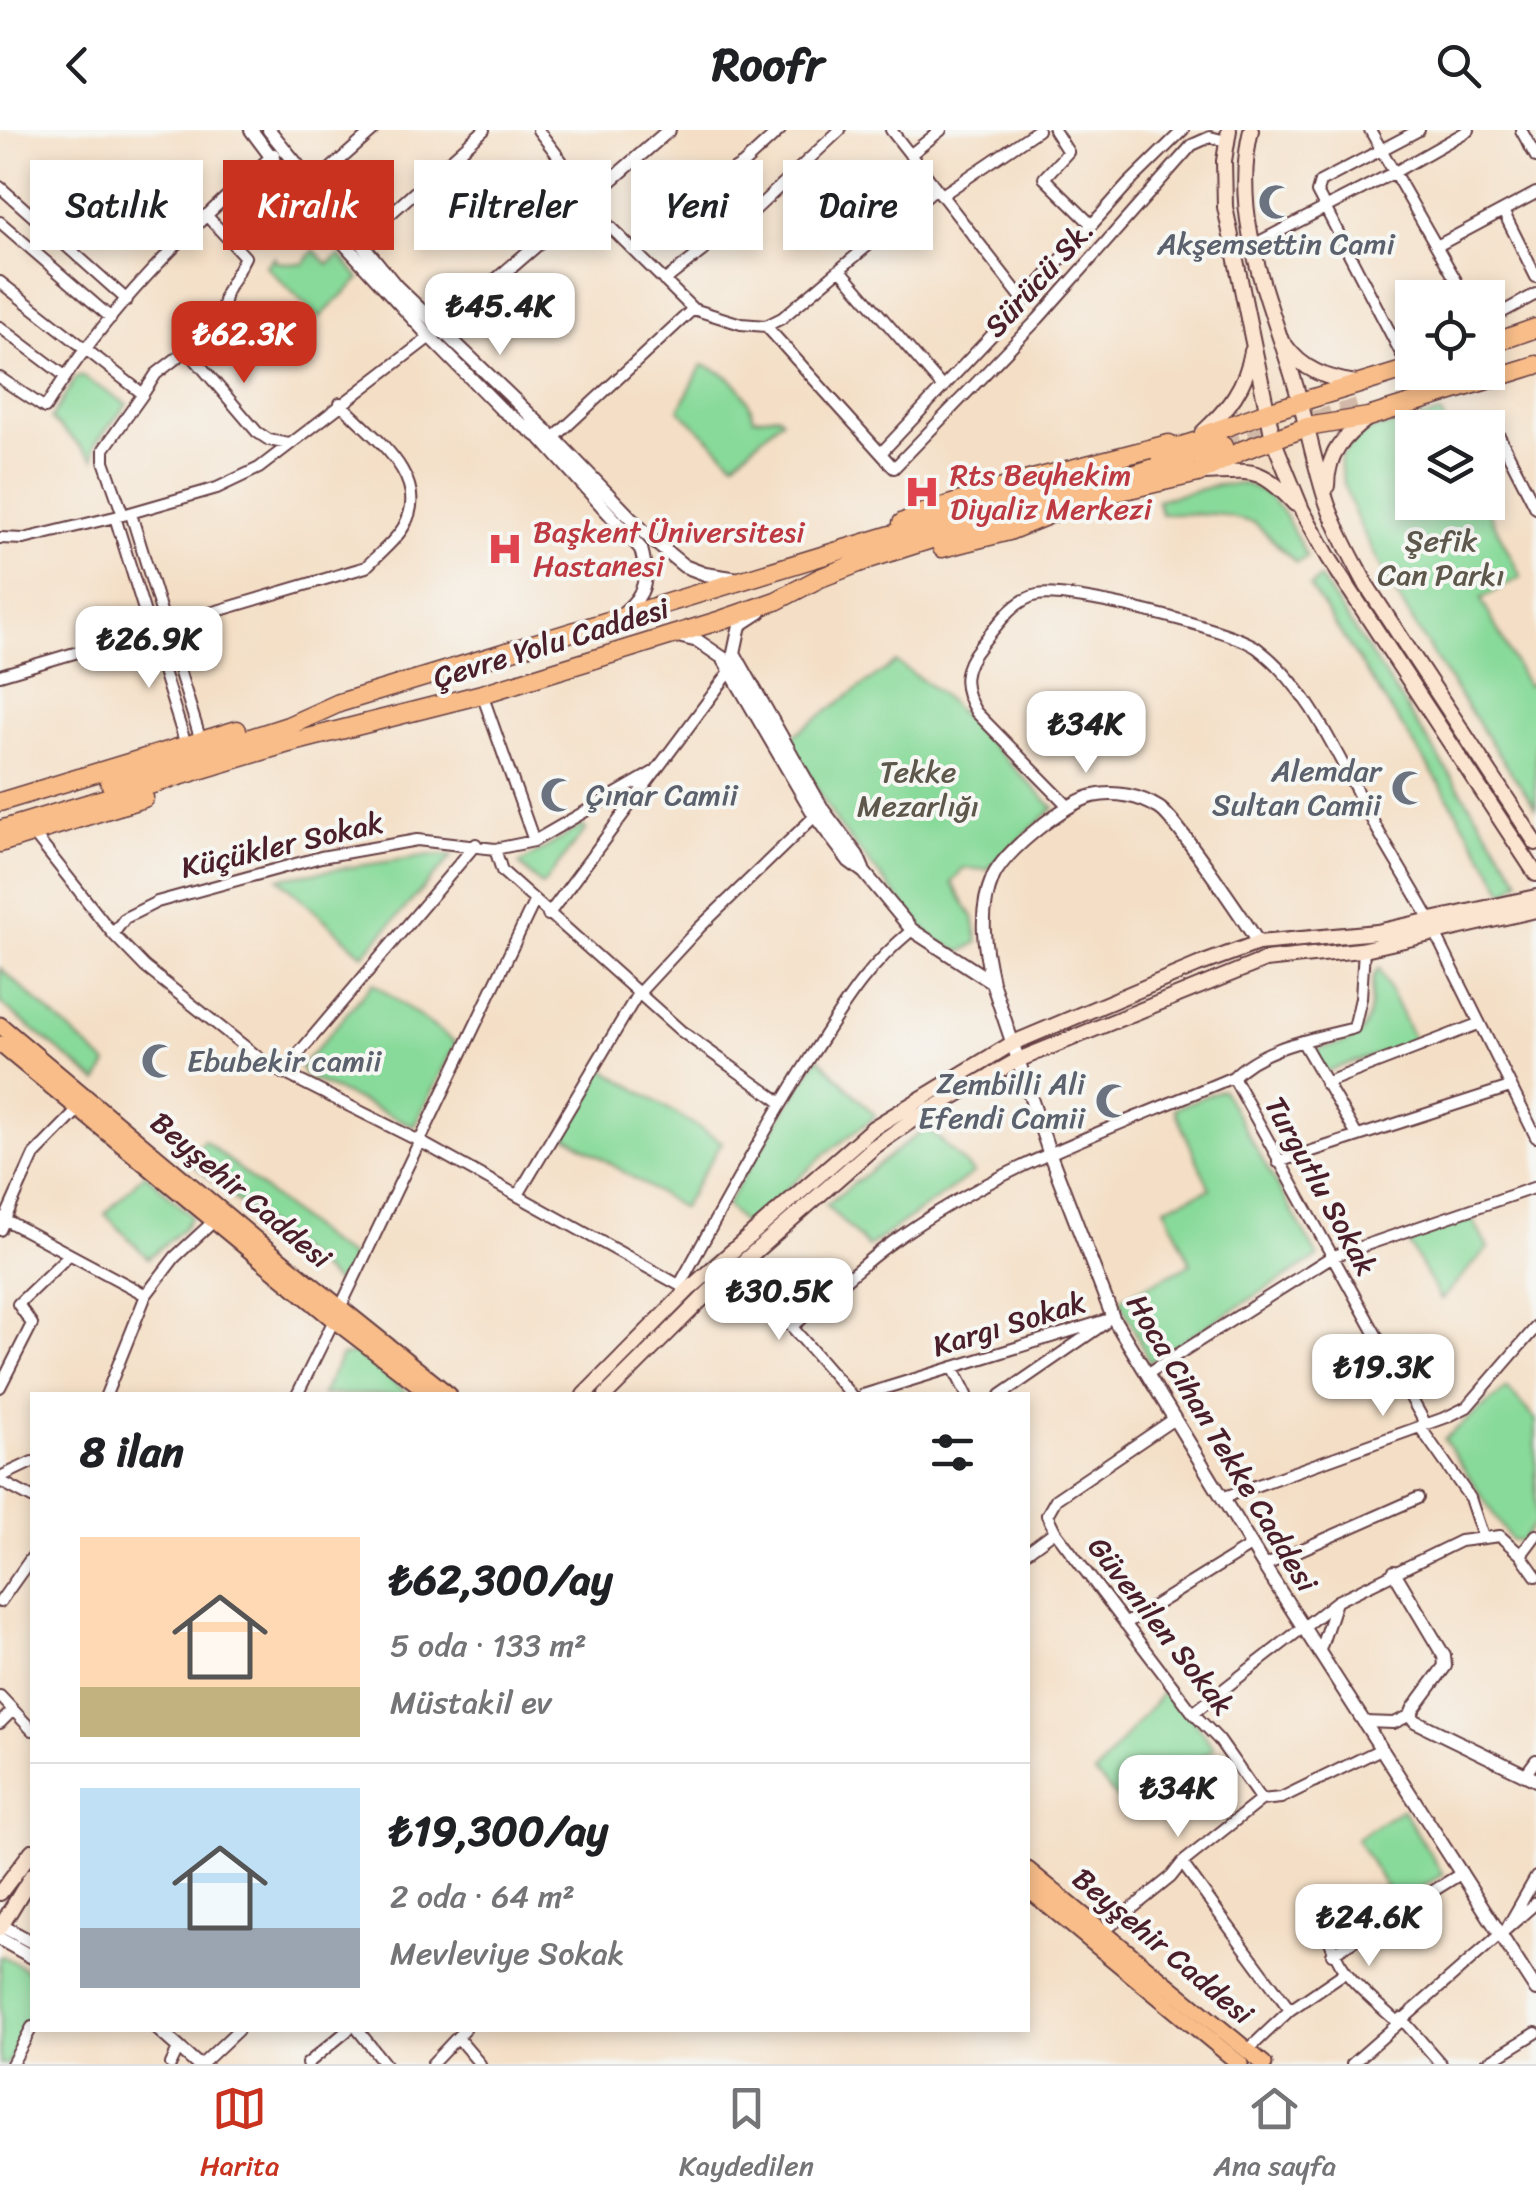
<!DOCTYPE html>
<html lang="tr">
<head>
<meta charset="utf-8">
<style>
	:root { --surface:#fff; --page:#f6f6f6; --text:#202124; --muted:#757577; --line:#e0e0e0; --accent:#c8321e }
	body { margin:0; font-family:Sriracha,sans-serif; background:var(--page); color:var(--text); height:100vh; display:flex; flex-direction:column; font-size:38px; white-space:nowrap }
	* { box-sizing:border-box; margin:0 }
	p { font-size:32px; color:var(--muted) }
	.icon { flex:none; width:55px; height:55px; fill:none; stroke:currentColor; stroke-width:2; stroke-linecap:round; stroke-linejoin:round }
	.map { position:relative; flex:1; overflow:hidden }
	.drawer { position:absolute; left:30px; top:1262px; width:1000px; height:640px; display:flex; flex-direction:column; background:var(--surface); border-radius:0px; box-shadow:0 5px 15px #0003 }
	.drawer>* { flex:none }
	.top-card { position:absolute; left:30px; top:30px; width:1000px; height:90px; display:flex; gap:20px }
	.controls { position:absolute; left:1395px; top:150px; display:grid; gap:20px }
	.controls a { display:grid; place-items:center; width:110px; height:110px; border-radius:0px; background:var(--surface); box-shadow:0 5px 15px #0003; font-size:50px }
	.price { position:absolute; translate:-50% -85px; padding:0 22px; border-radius:20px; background:#fff; color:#222; font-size:32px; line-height:65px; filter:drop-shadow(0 2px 5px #0008) }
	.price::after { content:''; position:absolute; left:50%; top:60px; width:30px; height:22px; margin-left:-15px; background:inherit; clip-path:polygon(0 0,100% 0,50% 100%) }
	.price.selected { background:var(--accent); color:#fff }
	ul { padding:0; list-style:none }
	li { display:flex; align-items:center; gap:30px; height:250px; padding:0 50px }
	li+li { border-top:2px solid var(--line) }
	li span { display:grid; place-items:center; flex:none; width:280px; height:200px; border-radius:0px; color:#555 }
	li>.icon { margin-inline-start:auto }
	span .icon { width:120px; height:120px; fill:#fffc; stroke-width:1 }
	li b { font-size:42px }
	h2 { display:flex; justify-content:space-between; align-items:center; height:120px; padding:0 50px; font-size:42px }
	.pill { padding:0 35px; border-radius:0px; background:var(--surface); box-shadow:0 5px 15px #0003; font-size:35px; line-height:90px }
	.pill.selected { background:var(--accent); color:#fff }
	header { display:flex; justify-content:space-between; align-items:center; height:130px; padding:0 50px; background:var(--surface); font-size:45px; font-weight:700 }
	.menu { display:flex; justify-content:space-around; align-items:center; height:140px; border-top:2px solid var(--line); background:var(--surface); font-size:28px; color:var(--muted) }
	.menu a { display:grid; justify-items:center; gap:5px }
	.menu .selected { color:var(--accent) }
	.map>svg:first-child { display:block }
	.green { fill:#88da9a; stroke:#697c62; stroke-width:2.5 }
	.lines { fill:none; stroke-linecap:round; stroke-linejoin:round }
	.trunk-tunnel { stroke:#d2b9a7; stroke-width:18; stroke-dasharray:18 9; stroke-linecap:butt }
	.minor-casing { stroke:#643c42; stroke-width:14 }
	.tertiary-casing { stroke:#643c42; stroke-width:16 }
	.secondary-casing { stroke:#643c42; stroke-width:18 }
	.primary-casing { stroke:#643c42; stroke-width:19 }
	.trunk-casing { stroke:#643c42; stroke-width:21 }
	.minor { stroke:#fff; stroke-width:10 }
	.tertiary { stroke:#fff; stroke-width:12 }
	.secondary { stroke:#fce5d0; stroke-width:14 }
	.primary { stroke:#f8bd89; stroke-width:15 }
	.trunk { stroke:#f8bd89; stroke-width:18 }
	.labels { text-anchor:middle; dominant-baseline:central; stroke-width:8; stroke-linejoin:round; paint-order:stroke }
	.worship-label { font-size:30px; fill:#5b616d; stroke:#f6f6f2; text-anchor:end }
	.street-label { font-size:30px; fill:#4a1f2b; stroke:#f6f6f2 }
	.health-label { font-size:30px; fill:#be3a42; stroke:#f6f6f2; text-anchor:start }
	.park-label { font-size:30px; fill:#5d574c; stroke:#f6f6f2 }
</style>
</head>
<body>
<header><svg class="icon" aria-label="back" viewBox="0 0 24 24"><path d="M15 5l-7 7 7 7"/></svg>Roofr<svg class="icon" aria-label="search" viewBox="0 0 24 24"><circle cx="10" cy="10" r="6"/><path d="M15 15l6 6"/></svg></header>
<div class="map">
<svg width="1536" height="1934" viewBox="0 0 1536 1934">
	<rect width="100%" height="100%" fill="#f6f6f2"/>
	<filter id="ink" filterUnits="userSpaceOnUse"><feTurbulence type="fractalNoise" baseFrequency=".01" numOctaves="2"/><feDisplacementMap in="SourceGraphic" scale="20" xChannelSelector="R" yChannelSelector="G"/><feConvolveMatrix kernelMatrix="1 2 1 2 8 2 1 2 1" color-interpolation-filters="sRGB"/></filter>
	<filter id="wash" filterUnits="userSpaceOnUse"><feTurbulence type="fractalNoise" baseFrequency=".0048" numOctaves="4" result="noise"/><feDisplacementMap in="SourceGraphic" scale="40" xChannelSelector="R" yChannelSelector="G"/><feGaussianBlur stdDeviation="2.25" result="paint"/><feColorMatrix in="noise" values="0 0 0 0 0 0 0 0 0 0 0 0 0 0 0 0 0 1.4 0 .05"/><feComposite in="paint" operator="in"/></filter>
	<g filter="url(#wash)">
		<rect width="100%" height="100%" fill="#f4dfc6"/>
		<!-- green -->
		<path class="green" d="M314,120L328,134L340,125L360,149L319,188L266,136L274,127L276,132L304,134Z
			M702,235C730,242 747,261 754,288L778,285L782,289L734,332L679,280Z
			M81,246L127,274L95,314L94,329L51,289L76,247Z
			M1441,284L1447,297L1412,298V372L1484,373L1521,447L1481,469L1527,556L1536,552V678C1495,619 1332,388 1341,327L1361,302Z
			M1244,354C1280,363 1291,398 1307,427L1296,433L1255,393L1218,384H1161L1157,370L1218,355Z
			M1320,448L1520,750L1506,763L1438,651L1310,457Z
			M896,532L939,562L1054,678L987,740L963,738L952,753L973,787L978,812L961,822L933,809L840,698L788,609Z
			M582,696L586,699L542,756L519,734Z
			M431,725L452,726L363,825L279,748Z
			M0,838L107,934L98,952L0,873Z
			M1379,838L1415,912L1324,942L1313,920C1358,911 1369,909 1372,860C1373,850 1372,846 1379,838Z
			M373,853L456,913L414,996L305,946L301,937Z
			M818,927L876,986L825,1024L746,1097L726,1075Z
			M602,938L722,1012L682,1078L563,1004Z
			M1222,959L1318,1127L1149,1232L1120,1169L1191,1134L1165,1077L1210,1059L1174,979Z
			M927,997L974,1043L868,1117L826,1075Z
			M204,1010L331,1115L353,1128L339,1155L188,1030Z
			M145,1043L191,1086L184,1098L148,1128L105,1084Z
			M1472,1088L1488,1118L1441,1170L1406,1109Z
			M362,1223L409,1265H322L341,1226Z
			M1507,1258L1536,1290V1392L1521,1411L1510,1409L1444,1309Z
			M1168,1556L1214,1618L1133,1685L1095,1644Z
			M1402,1679L1443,1744L1396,1773L1356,1709Z
			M3,1826L32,1843V1882L8,1934H0V1827Z"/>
	</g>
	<g filter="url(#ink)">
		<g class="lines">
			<!-- trunk-tunnel -->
			<path class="trunk-tunnel" d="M1314,290L1365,275
				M1223,316L1270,302"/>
			<defs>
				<path id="minor" d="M538,0L561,30L585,72L693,179L741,194L766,196L782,188L936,58
					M891,0L1024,171
					M1054,0L1068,22L1044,48L1091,94
					M1370,0L1466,168
					M1521,0L1536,27
					M910,25L941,0
					M312,55L374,0
					M0,57L127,170
					M942,65L1038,0
					M692,66L743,34L780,0
					M1503,81L1536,147
					M0,92L111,188
					M359,112L484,0
					M1251,116L1395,42L1469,0
					M1437,116L1536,63
					M840,139L943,258
					M664,151L756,79L840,0
					M0,152L143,264L104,319V331L123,385L24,409L0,408
					M1488,190L1536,164
					M766,196L894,338L1038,189L1192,15L1210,7L1226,11
					M0,197L65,246
					M188,221L257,302L269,310L289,314
					M1406,233L1317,62L1320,52L1419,0
					M0,248L45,278C105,181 188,99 274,24
					M143,264L156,244L218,196L226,163L245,127L206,85
					M1492,292L1536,378
					M554,308L693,179
					M881,323L1024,171L1128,54L1183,0
					M131,384L201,611
					M123,385L217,358L259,338L430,207
					M115,387L186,615
					M0,545L366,437C378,424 396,411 404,396C433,347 370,305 340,273
					M482,564L534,711
					M1069,677L976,582C960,556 962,538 981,515C996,497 1013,470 1037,465C1068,458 1231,499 1257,518C1311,559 1338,628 1370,686C1389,722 1412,756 1431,792
					M33,703L113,804L145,837L268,935L419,1011L688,1160
					M495,719L502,741L681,901L782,973
					M548,785L731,540
					M113,804L125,788L157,772L321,727L417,710L495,719L534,711L657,640
					M1436,805L1536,1007
					M1302,911L1356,1004
					M282,943L476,714
					M1233,947L1425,1293
					M1325,953L1478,894
					M1278,1032L1510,957
					M518,1065L637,865L699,798L815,686
					M0,1087L146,1165
					M0,1100L34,1025L79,979
					M735,1138L792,1197L851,1265
					M680,1154C722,1078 764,1000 811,926C845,874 863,841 912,800
					M340,1178L534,772
					M792,1197C825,1170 856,1138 891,1113C995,1037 1116,997 1233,947C1263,916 1314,909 1354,898L1361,868L1364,819
					M953,1237L967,1265
					M1147,1244L1331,1127L1536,1057
					M0,1257L32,1194L18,1174L69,1125
					M106,1265L146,1165L175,1127L214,1091
					M297,1265L334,1190
					M863,1265L1113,1188
					M1001,1265L1104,1194
					M1174,1289L1056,1369L1047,1385L1055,1401L1193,1583L1219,1610L1261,1670
					M1420,1297L1470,1368L1483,1407
					M0,1347L32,1332
					M0,1351L32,1368
					M1222,1368L1447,1287L1467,1277L1536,1197
					M1028,1421L1055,1401
					M1521,1425L1536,1405
					M1264,1436L1418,1368
					M0,1472L32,1427
					M1125,1494L1252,1415
					M1320,1520L1336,1472
					M0,1566L32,1600
					M1193,1583L1337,1471L1460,1411L1500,1406L1521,1425L1536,1446
					M1364,1592L1394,1593L1411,1585
					M0,1593L13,1580
					M1525,1645L1536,1630
					M1324,1794C1338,1845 1360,1858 1397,1892
					M1508,1796L1536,1747
					M1103,1802L1171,1747L1182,1733
					M1332,1824L1462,1743
					M1290,1880L1182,1733L1261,1670L1281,1668L1381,1619
					M1401,1888L1441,1934
					M358,1900L385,1934
					M457,1907L480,1934
					M1247,1921L1290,1880L1344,1843
					M12,1934L32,1897
					M171,1934L179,1917
					M202,1934L238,1900
					M307,1934L348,1900
					M432,1934L464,1900
					M1352,1934L1536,1773
					M1485,1934L1536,1903"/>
				<path id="tertiary" d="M251,0L299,64L430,207L500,278L542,309L641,419C649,447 646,465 623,483
					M269,0L396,156L554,308L651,409L684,436L705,444L739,449
					M433,205L669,0
					M760,482L740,495L734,523L823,680L857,725L863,739
					M678,506L698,511L723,528L815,686L849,731L864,742L912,800L992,852L1049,1022L1113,1188L1264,1436L1536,1860
					M992,852C984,817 978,782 993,747C1005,721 1065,673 1093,666C1116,661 1140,666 1159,678C1173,685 1247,794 1258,813
					M1394,1442L1444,1526L1445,1536L1414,1578L1411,1585L1415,1591L1536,1650
					M0,1795L32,1812
					M0,1809L32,1827
					M159,1900L197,1934"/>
				<path id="secondary" d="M1229,0L1224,31L1225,77L1273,309L1302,380L1329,428L1536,744
					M1251,0C1230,89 1270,170 1295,254C1307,293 1314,334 1327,373C1337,402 1353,429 1367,456L1536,713
					M1285,215C1302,240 1328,249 1356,253
					M1202,303C1228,279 1246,257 1252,221
					M1204,343C1254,341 1259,336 1295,374
					M1327,356C1327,324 1344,306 1368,288
					M584,1265L688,1160L873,998L1013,913L1198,835L1258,813L1377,802L1536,767
					M606,1265L710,1161L874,1017L911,991L1018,930L1265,830L1360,820L1536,780
					M0,1763L32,1721
					M0,1798L32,1745"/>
				<path id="primary" d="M0,895L256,1110L449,1265
					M0,914L334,1190L432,1265
					M1028,1740L1264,1934
					M1028,1759L1240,1934"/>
				<path id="trunk" d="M1488,215L1536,198
					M1204,305L1267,282L1412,238
					M1159,323L1217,305
					M902,393L920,384L1025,351L1169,314
					M942,418L1009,401L1090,368L1198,343L1243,320L1307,297L1368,287L1536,235
					M110,653L288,596L339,573L1091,344
					M0,672L237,600
					M0,700L289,613L482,564L721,490L776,471L820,448L869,429L1223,316
					M0,713L144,668"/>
			</defs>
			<!-- minor casing -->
			<use href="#minor" class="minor-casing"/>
			<!-- tertiary casing -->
			<use href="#tertiary" class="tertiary-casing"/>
			<!-- secondary casing -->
			<use href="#secondary" class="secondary-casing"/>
			<!-- primary casing -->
			<use href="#primary" class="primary-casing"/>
			<!-- trunk casing -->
			<use href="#trunk" class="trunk-casing"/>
			<!-- minor -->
			<use href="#minor" class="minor"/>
			<!-- tertiary -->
			<use href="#tertiary" class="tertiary"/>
			<!-- secondary -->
			<use href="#secondary" class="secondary"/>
			<!-- primary -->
			<use href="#primary" class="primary"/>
			<!-- trunk -->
			<use href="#trunk" class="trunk"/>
		</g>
	</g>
	<!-- icons -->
	<defs>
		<symbol id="mosque-bare" viewBox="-9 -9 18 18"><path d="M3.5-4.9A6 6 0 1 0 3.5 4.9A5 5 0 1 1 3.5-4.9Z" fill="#6b7280" stroke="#f6f6f2" stroke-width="2.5" paint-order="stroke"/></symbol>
		<symbol id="hospital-bare" viewBox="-9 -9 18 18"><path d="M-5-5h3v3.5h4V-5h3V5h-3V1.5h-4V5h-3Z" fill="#e0444e" stroke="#f6f6f2" stroke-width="2.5" paint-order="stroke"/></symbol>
	</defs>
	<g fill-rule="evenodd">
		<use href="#mosque-bare" x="1251" y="47" width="50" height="50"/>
		<use href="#hospital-bare" x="897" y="337" width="50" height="50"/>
		<use href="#hospital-bare" x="480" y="394" width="50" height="50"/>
		<use href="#mosque-bare" x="1384" y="633" width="50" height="50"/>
		<use href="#mosque-bare" x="533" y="640" width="50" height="50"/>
		<use href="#mosque-bare" x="134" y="906" width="50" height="50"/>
		<use href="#mosque-bare" x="1088" y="946" width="50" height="50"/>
	</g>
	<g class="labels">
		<!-- worship labels -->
		<g class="worship-label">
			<text x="1276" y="114" text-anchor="middle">Akşemsettin Cami</text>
			<text x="1381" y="641">Alemdar<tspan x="1381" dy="34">Sultan Camii</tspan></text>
			<text x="586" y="665" text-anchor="start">Çınar Camii</text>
			<text x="187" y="931" text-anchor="start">Ebubekir camii</text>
			<text x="1085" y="954">Zembilli Ali<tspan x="1085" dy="34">Efendi Camii</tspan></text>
		</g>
		<!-- street labels -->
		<g class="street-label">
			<text transform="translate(1039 148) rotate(-48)">Sürücü Sk.</text>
			<text transform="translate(551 513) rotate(-17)">Çevre Yolu Caddesi</text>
			<text transform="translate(282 715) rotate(-13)">Küçükler Sokak</text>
			<text transform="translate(1321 1056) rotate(61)">Turgutlu Sokak</text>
			<text transform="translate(241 1060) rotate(40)">Beyşehir Caddesi</text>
			<text transform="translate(1009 1194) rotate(-17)">Kargı Sokak</text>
			<text transform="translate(1222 1313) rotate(59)">Hoca Cihan Tekke Caddesi</text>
			<text transform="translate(1161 1496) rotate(52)">Güvenilen Sokak</text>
			<text transform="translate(1163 1816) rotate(40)">Beyşehir Caddesi</text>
		</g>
		<!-- health labels -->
		<g class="health-label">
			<text x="950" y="345">Rts Beyhekim<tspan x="950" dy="34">Diyaliz Merkezi</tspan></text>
			<text x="533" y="402">Başkent Üniversitesi<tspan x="533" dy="34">Hastanesi</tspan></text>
		</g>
		<!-- park labels -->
		<g class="park-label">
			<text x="1441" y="411">Şefik<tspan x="1441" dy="34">Can Parkı</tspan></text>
			<text x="918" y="642">Tekke<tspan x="918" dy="34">Mezarlığı</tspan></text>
		</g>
	</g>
</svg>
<div class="controls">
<a><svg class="icon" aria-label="locate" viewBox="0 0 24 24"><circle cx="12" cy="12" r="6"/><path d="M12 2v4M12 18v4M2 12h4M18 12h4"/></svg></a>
<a><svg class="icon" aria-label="layers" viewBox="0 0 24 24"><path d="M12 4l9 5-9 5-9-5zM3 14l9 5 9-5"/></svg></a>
</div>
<b class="price" style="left:500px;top:228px">₺45.4K</b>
<b class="price selected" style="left:244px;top:256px">₺62.3K</b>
<b class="price" style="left:149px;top:561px">₺26.9K</b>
<b class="price" style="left:1086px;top:646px">₺34K</b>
<b class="price" style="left:779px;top:1213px">₺30.5K</b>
<b class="price" style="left:1383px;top:1289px">₺19.3K</b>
<b class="price" style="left:1178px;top:1710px">₺34K</b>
<b class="price" style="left:1369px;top:1839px">₺24.6K</b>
<div class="top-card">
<a class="pill">Satılık</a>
<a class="pill selected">Kiralık</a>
<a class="pill">Filtreler</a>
<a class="pill">Yeni</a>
<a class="pill">Daire</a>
</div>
<section class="drawer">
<h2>8 ilan<svg class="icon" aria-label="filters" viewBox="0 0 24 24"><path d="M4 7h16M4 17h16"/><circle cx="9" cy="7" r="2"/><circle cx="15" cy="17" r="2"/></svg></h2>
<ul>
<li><span style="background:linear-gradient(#ffd9b3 75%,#c2b280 0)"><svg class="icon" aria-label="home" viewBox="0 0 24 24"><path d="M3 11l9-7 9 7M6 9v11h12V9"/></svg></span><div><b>₺62,300/ay</b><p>5 oda · 133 m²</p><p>Müstakil ev</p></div></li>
<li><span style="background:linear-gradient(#bfe0f5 70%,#9aa5b1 0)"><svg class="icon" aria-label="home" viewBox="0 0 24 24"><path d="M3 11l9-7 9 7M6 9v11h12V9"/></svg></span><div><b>₺19,300/ay</b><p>2 oda · 64 m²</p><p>Mevleviye Sokak</p></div></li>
</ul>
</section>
</div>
<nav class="menu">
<a class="selected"><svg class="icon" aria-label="map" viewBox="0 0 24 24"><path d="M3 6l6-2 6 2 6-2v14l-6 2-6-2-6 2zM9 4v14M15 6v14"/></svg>Harita</a>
<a><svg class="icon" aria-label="saved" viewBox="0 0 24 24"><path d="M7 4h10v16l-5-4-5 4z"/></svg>Kaydedilen</a>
<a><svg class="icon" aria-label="home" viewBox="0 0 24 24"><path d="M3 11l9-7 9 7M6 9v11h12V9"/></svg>Ana sayfa</a>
</nav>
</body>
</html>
